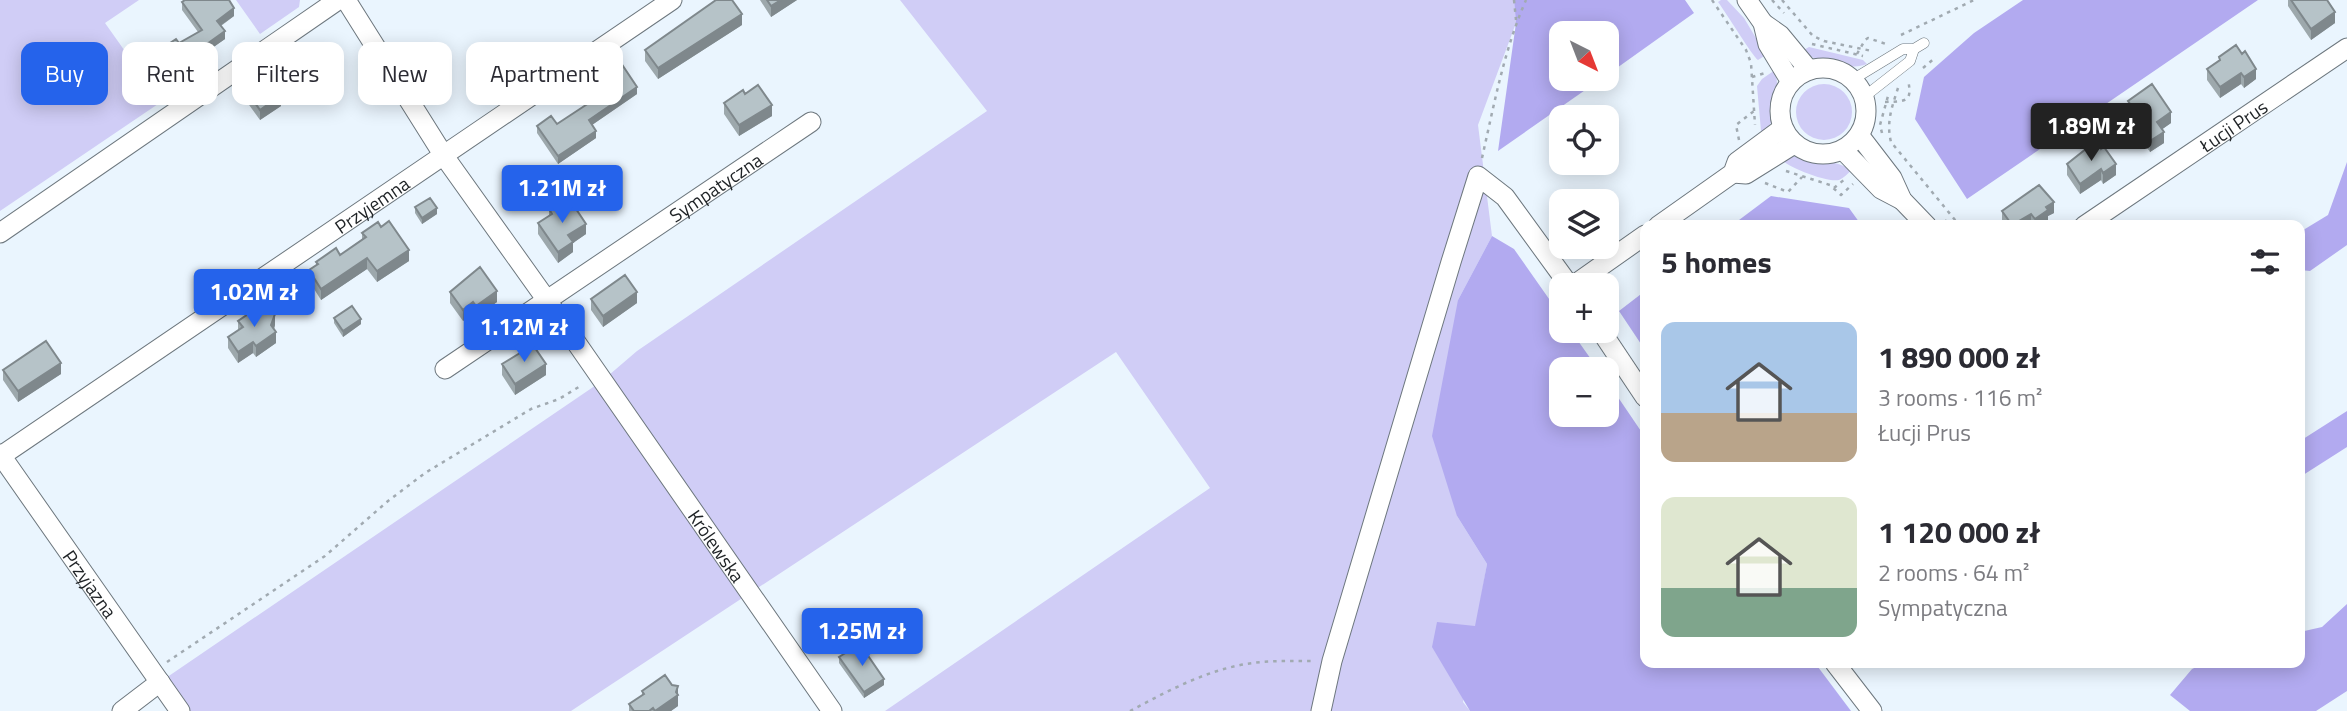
<!DOCTYPE html>
<html lang="en">
<head>
<meta charset="utf-8">
<style>
	:root { --surface:#fff; --page:#f7f7f7; --text:#2b2b33; --muted:#7c7c81; --accent:#2563eb }
	body { margin:0; font-family:"Titillium Web",sans-serif; background:var(--page); color:var(--text); height:100vh; display:flex; flex-direction:column; font-size:26px; white-space:nowrap }
	* { box-sizing:border-box; margin:0 }
	p { font-size:23px; color:var(--muted) }
	.icon { flex:none; width:38px; height:38px; fill:none; stroke:currentColor; stroke-width:2; stroke-linecap:round; stroke-linejoin:round }
	.map { position:relative; flex:1; overflow:hidden }
	.details { position:absolute; left:1640px; top:220px; width:665px; height:448px; display:flex; flex-direction:column; background:var(--surface); border-radius:14px; box-shadow:0 4px 18px #0003 }
	.details>* { flex:none }
	.top-card { position:absolute; left:21px; top:42px; width:665px; height:63px; display:flex; gap:14px }
	.needle { width:46px; rotate:138deg }
	.buttons { position:absolute; left:1549px; top:21px; display:grid; gap:14px }
	.buttons a { display:grid; place-items:center; width:70px; height:70px; border-radius:14px; background:var(--surface); box-shadow:0 4px 18px #0003; font-size:35px }
	.price { position:absolute; translate:-50% -60px; padding:0 16px; border-radius:7px; background:var(--accent); color:#fff; font-size:23px; line-height:46px; filter:drop-shadow(0 2px 4px #0008) }
	.price::after { content:''; position:absolute; left:50%; top:42px; width:21px; height:16px; margin-left:-10px; background:inherit; clip-path:polygon(0 0,100% 0,50% 100%) }
	.price.active { background:#222; color:#fff }
	ul { padding:0; list-style:none }
	li { display:flex; align-items:center; gap:21px; height:175px; padding:0 21px }
	li span { display:grid; place-items:center; flex:none; width:196px; height:140px; border-radius:14px; color:#555 }
	li>.icon { margin-inline-start:auto }
	span .icon { width:84px; height:84px; fill:#fffc; stroke-width:1 }
	li b { font-size:30px }
	h2 { display:flex; justify-content:space-between; align-items:center; height:84px; padding:0 21px; font-size:30px }
	.chip { padding:0 24px; border-radius:14px; background:var(--surface); box-shadow:0 4px 18px #0003; font-size:24px; line-height:63px }
	.chip.active { background:var(--accent); color:#fff }
	.map>svg:first-child { display:block }
	.green { fill:#d0cdf6 }
	.forest { fill:#b2aaf0 }
	.lines { fill:none; stroke-linecap:round; stroke-linejoin:round }
	.lane-casing { stroke:#6d777e; stroke-width:11 }
	.street-casing { stroke:#6d777e; stroke-width:21 }
	.path { stroke:#a1aab1; stroke-width:2.5; stroke-dasharray:3.5 5; stroke-linecap:butt }
	.lane { stroke:#fff; stroke-width:10 }
	.street { stroke:#fff; stroke-width:19 }
	.wall { fill:#9da8ac }
	.shaded-wall { fill:#7f888c }
	.building { fill:#b6c3c8; stroke:#7f888c; stroke-width:2 }
	.labels { text-anchor:middle; dominant-baseline:central; stroke-width:6; stroke-linejoin:round; paint-order:stroke }
	.street-label { font-size:19px; fill:#1e2225; stroke:#fff }
</style>
</head>
<body>
<div class="map">
<svg width="2347" height="711" viewBox="0 0 2347 711">
	<rect width="100%" height="100%" fill="#eaf5fe"/>
	<!-- green -->
	<path class="green" d="M0,0H139L105,23L161,102L0,211Z
		M236,0H300L299,7L260,34Z
		M900,0H1514L1516,23L1478,125L1492,236L1458,300L1457,516L1487,564L1463,702L1470,711H885L1210,488L1116,352L571,711H180L160,682L602,381L637,351L987,111Z
		M1721,0H1727L1744,18L1766,55L1758,60C1753,57 1725,11 1718,2Z
		M1809,47L1863,60L1867,64C1848,71 1818,63 1802,51Z
		M1775,70C1780,89 1777,119 1764,134L1761,131L1757,86L1762,79Z
		M1796 112a28 28 0 1 1 56 0a28 28 0 1 1-56 0Z
		M1797,156C1814,159 1838,161 1852,170C1848,173 1844,178 1839,180C1828,183 1787,167 1781,159Z"/>
	<!-- forest -->
	<path class="forest" d="M1514,0H1685L1694,13L1607,75L1606,33H1561V79H1601L1498,151L1516,23Z
		M2023,0H2258L1967,199L1915,119L1924,77L1974,33Z
		M2347,162V245L2310,271L2300,270V232L2328,215Z
		M1771,196L1849,208L1862,226H1731Z
		M1492,236L1514,249L1561,316V331H1571L1598,369H1561V415H1606L1607,381L1645,437V663H1815L1851,711H1470L1432,647L1437,622L1475,626L1487,564L1457,516L1432,436L1458,300Z
		M1645,291V350L1619,311Z
		M2347,411V447L2300,477V441Z
		M2347,604V691L2316,711H2190L2170,695L2192,669L2205,663H2300V632L2322,627Z"/>
	<g class="lines">
		<defs>
			<path id="lane" d="M1852,80L1903,49H1914L1924,43
				M1864,97L1910,61L1914,49"/>
			<g id="street">
				<path id="s1" d="M346,0L444,156L546,299L832,711"/>
				<path d="M1747,0L1763,23L1768,44L1791,82"/>
				<path d="M1763,23L1780,35L1809,70"/>
				<circle cx="1823" cy="111" r="43"/>
				<path d="M1859,135L1892,178L1902,200L1927,226"/>
				<path d="M1843,150L1881,189L1902,200"/>
				<path d="M1733,173L1746,174L1794,144"/>
				<path d="M1658,226L1733,173L1737,162L1783,128"/>
				<path id="s2" d="M2084,226L2347,48"/>
				<path d="M0,233L338,0"/>
				<path d="M1574,285L1645,235"/>
				<path d="M1601,331L1645,397"/>
				<path id="s3" d="M445,369L811,122"/>
				<path id="s4" d="M0,454L180,711"/>
				<path id="s5" d="M1,456L672,0"/>
				<path d="M1835,663L1872,711"/>
				<path d="M122,711L160,682"/>
				<path d="M1321,711L1332,661L1451,262L1478,176L1505,197L1569,285"/>
			</g>
		</defs>
		<!-- lane casing -->
		<use href="#lane" class="lane-casing"/>
		<!-- street casing -->
		<use href="#street" class="street-casing"/>
		<!-- path -->
		<path class="path" d="M1514,0L1516,20
			M1712,0L1746,50L1751,63L1755,125
			M1772,0L1784,13
			M1782,0L1813,36L1824,41L1872,51
			M1901,35L1974,0
			M1812,44L1863,56
			M1857,54L1865,40L1868,38L1886,44
			M1923,68L1936,57
			M1752,77L1765,73
			M1898,88C1892,107 1886,122 1891,142L1960,226
			M1885,102C1905,101 1913,103 1908,80
			M1882,133L1880,125L1888,96
			M1739,140L1736,125L1754,111
			M1482,158C1494,105 1504,50 1526,0
			M1786,171L1830,185L1841,195L1853,184
			M1765,183L1788,192L1802,177
			M1834,188L1845,179
			M1945,220L1950,226
			M167,662L325,556L388,501L425,473L531,409L559,399L582,385
			M1130,711C1164,693 1199,674 1236,666C1262,660 1287,661 1313,661"/>
		<!-- lane -->
		<use href="#lane" class="lane"/>
		<!-- street -->
		<use href="#street" class="street"/>
	</g>
	<!-- wall -->
	<path class="wall" d="M760,0H797L771,17Z
		M2288,0H2327L2335,23L2311,40L2288,6Z
		M182,2L234,16L221,26L225,39L165,81L152,62V55L179,43L198,32L182,10Z
		M742,25L658,79L645,61V50Z
		M2242,54L2256,79L2244,88L2241,84L2220,98L2207,80V69L2219,61V57Z
		M244,87L280,94L281,106L260,120L244,98Z
		M591,87L637,94L592,125L596,138L558,164L537,133V126L557,124L594,99L591,95Z
		M745,94L772,116L739,136L724,114V103Z
		M2128,101L2171,123L2162,129L2164,143L2150,152L2138,134V126L2128,112Z
		M2096,141L2116,175L2103,184L2101,180L2080,194L2067,175V164Z
		M415,207L437,214L422,224L415,213Z
		M549,209L586,234L573,243V252L558,263L538,234V223L549,216Z
		M2002,211L2054,213L2048,216V221L2041,226H2032L2031,224L2029,226H2005L2002,222Z
		M362,233L409,261L377,282L367,269L321,300L309,281V270L316,265V262L340,255L362,239Z
		M450,292L497,302L476,317L473,313L463,321L450,303Z
		M591,299L637,303L603,327L591,310Z
		M334,318L361,324L343,337L334,323Z
		M238,321L275,325L274,329L276,343L256,357L253,353L238,363L228,348V337L238,330Z
		M502,364L546,375L515,395L502,375Z
		M3,370L61,374L18,402L3,380Z
		M839,657L884,685L864,698L839,663Z
		M672,685L678,686V706L671,711H629V704L642,695V691Z"/>
	<!-- shaded-wall -->
	<path class="shaded-wall" d="M781,0H797L771,17V6Z
		M234,8V16L217,28V21Z
		M2335,12V23L2311,40V29Z
		M742,14V25L658,79V68Z
		M225,31V39L165,81V74Z
		M2256,69V79L2244,88V77Z
		M2241,73V84L2220,98V87Z
		M280,87L281,106L260,120V110L276,89Z
		M637,87V94L589,127V120Z
		M772,105V116L739,136V125Z
		M2171,112V123L2157,133V122Z
		M596,131V138L558,164V156Z
		M2164,132V143L2150,152V141Z
		M2116,164V175L2103,184V173Z
		M2101,169V180L2080,194V184Z
		M2054,202V213L2048,216V221L2041,226H2035V219L2046,207Z
		M437,208V214L422,224V218Z
		M2031,214V224L2029,226H2012Z
		M586,224V234L573,243V252L558,263V252L568,235Z
		M409,250V261L377,282V271Z
		M367,258V269L321,300V289Z
		M497,291V302L476,317V306Z
		M637,292V303L603,327V316Z
		M473,302V313L463,321V310Z
		M275,314V325L272,335L276,332V343L256,357V346L271,325Z
		M361,319V324L343,337V331Z
		M253,342V353L238,363V352Z
		M61,363V374L18,402V391Z
		M546,364V375L515,395V384Z
		M884,679V685L864,698V692Z
		M678,686V706L671,711H655L676,692Z"/>
	<!-- building -->
	<path class="building" d="M185,0H229L234,8L217,21L225,31L165,74L152,55L176,39L179,43L202,30L182,2Z
		M716,0H732L742,14L658,68L645,50Z
		M767,0H781L771,6Z
		M2291,0H2327L2335,12L2311,29Z
		M2236,45L2242,54L2245,51L2256,69L2244,77L2241,73L2220,87L2207,69L2220,60L2219,57Z
		M623,66L637,87L589,120L596,131L558,156L537,126L551,116L557,124L598,97L591,87Z
		M268,70L280,87L276,89L281,95L260,110L244,87Z
		M2152,84L2171,112L2157,122L2164,132L2150,141L2138,124L2142,121L2128,101Z
		M758,85L772,105L739,125L724,103L743,90L745,94Z
		M2096,141L2101,149L2104,147L2116,164L2103,173L2101,169L2080,184L2067,164Z
		M2039,185L2054,202L2046,207L2048,210L2035,219L2031,214L2012,225L2002,211Z
		M430,198L437,208L422,218L415,207Z
		M562,199L569,210L574,206L586,224L568,235L573,242L558,252L538,223L552,214L549,209Z
		M389,221L409,250L377,271L367,258L321,289L309,270L318,264L316,262L336,248L340,255L366,237L362,233L378,222L381,227Z
		M480,267L497,291L476,306L473,302L463,310L450,292Z
		M625,275L637,292L603,316L591,299Z
		M263,304L269,313L275,314L271,325L276,332L256,346L253,342L238,352L228,337L243,327L238,321Z
		M352,306L361,319L343,331L334,318Z
		M46,341L61,363L18,391L3,370Z
		M533,345L546,364L515,384L502,364Z
		M860,644L884,679L864,692L839,657Z
		M665,675L672,685L678,686L676,692L678,695L655,711L653,708L649,711H634L629,704L644,694L642,691Z"/>
	<g class="labels">
		<!-- street labels -->
		<g class="street-label">
			<text stroke="none"><textPath href="#s2" startOffset="180">Łucji Prus</textPath></text>
			<text stroke="none"><textPath href="#s3" startOffset="326">Sympatyczna</textPath></text>
			<text stroke="none"><textPath href="#s5" startOffset="448">Przyjemna</textPath></text>
			<text stroke="none"><textPath href="#s1" startOffset="660">Królewska</textPath></text>
			<text stroke="none"><textPath href="#s4" startOffset="158">Przyjazna</textPath></text>
		</g>
	</g>
</svg>
<div class="buttons">
<a><svg class="needle" viewBox="-14 -14 28 28"><path d="M0-13l5 13h-10z" fill="#e53935"/><path d="M0 13l5-13h-10z" fill="#7c7c81"/></svg></a>
<a><svg class="icon" aria-label="locate" viewBox="0 0 24 24"><circle cx="12" cy="12" r="6"/><path d="M12 2v4M12 18v4M2 12h4M18 12h4"/></svg></a>
<a><svg class="icon" aria-label="layers" viewBox="0 0 24 24"><path d="M12 4l9 5-9 5-9-5zM3 14l9 5 9-5"/></svg></a>
<a>+</a>
<a>−</a>
</div>
<b class="price active" style="left:2091px;top:163px">1.89M zł</b>
<b class="price" style="left:562px;top:225px">1.21M zł</b>
<b class="price" style="left:254px;top:329px">1.02M zł</b>
<b class="price" style="left:524px;top:364px">1.12M zł</b>
<b class="price" style="left:862px;top:668px">1.25M zł</b>
<div class="top-card">
<a class="chip active">Buy</a>
<a class="chip">Rent</a>
<a class="chip">Filters</a>
<a class="chip">New</a>
<a class="chip">Apartment</a>
</div>
<section class="details">
<h2>5 homes<svg class="icon" aria-label="filters" viewBox="0 0 24 24"><path d="M4 7h16M4 17h16"/><circle cx="9" cy="7" r="2"/><circle cx="15" cy="17" r="2"/></svg></h2>
<ul>
<li><span style="background:linear-gradient(#a9c7e8 65%,#b9a48a 0)"><svg class="icon" aria-label="home" viewBox="0 0 24 24"><path d="M3 11l9-7 9 7M6 9v11h12V9"/></svg></span><div><b>1 890 000 zł</b><p>3 rooms · 116 m²</p><p>Łucji Prus</p></div></li>
<li><span style="background:linear-gradient(#dfe7d0 65%,#7fa58c 0)"><svg class="icon" aria-label="home" viewBox="0 0 24 24"><path d="M3 11l9-7 9 7M6 9v11h12V9"/></svg></span><div><b>1 120 000 zł</b><p>2 rooms · 64 m²</p><p>Sympatyczna</p></div></li>
</ul>
</section>
</div>
</body>
</html>
